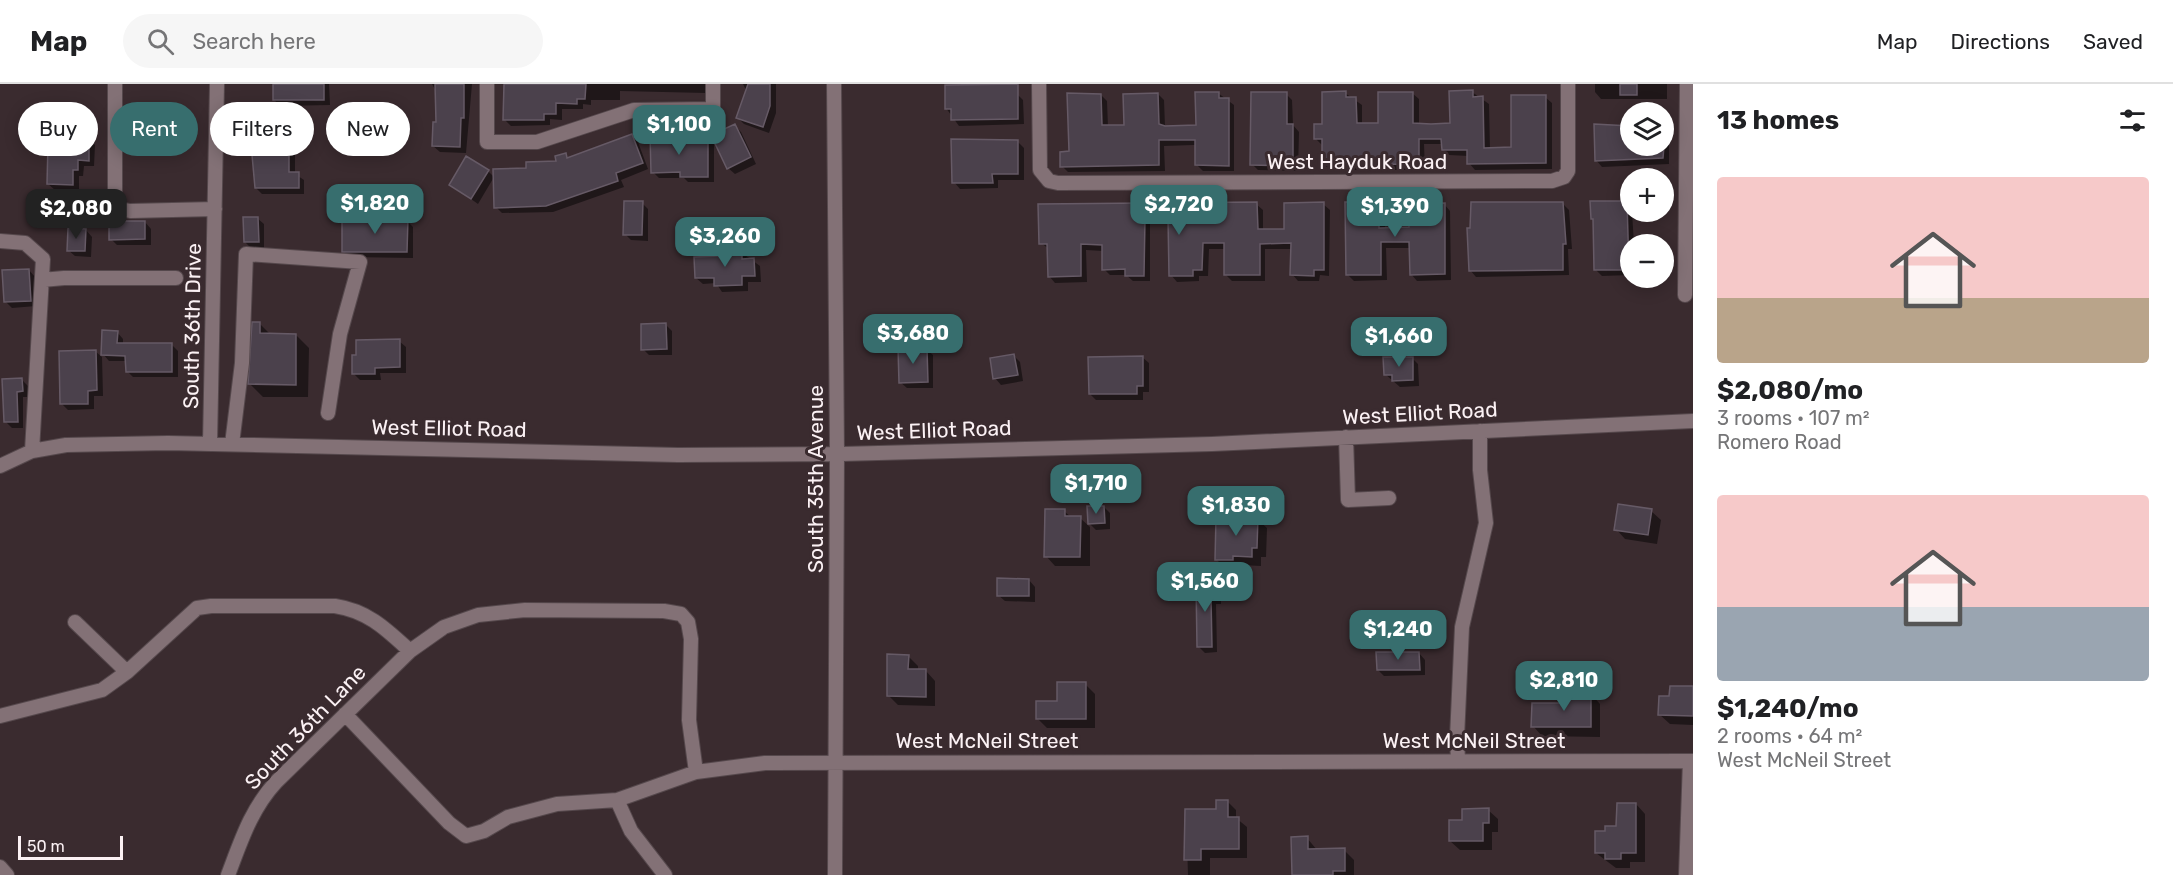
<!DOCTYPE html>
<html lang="en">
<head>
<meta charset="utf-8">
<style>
	:root { --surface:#fff; --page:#f6f6f6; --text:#202124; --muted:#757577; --line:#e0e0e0; --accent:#376e6e }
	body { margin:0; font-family:Rubik,sans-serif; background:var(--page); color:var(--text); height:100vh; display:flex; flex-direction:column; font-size:22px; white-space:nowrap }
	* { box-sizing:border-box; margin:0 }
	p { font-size:20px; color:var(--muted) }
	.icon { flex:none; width:33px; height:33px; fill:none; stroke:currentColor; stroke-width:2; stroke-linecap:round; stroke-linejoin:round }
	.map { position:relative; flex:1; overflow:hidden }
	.drawer { display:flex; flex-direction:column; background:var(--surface); width:480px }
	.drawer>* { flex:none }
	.guide { position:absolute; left:18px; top:18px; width:570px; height:54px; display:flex; gap:12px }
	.buttons { position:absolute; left:1620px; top:18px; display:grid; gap:12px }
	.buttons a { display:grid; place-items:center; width:54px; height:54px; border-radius:50%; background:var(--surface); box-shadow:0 3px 15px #0003; font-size:30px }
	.scale { position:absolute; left:18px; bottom:15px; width:105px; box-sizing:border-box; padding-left:6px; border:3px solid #fbf1f4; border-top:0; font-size:16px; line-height:21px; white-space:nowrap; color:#fbf1f4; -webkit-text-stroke:4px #3a2b2f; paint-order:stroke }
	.price { position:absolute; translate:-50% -51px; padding:0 14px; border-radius:12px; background:var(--accent); color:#fff; font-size:20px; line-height:39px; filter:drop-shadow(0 2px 3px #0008) }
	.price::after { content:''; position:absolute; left:50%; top:36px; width:18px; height:14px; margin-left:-9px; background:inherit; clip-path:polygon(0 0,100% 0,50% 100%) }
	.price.selected { background:#222; color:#fff }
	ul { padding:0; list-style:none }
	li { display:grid; align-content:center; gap:12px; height:318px; padding:0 24px }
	li span { display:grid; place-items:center; height:186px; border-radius:6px; color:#555 }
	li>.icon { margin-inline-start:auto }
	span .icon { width:108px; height:108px; fill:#fffc; stroke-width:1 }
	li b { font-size:26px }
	h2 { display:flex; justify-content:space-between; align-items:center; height:72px; padding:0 24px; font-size:26px }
	.tag { padding:0 21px; border-radius:27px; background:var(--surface); box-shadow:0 3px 15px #0003; font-size:21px; line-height:54px }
	.tag.selected { background:var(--accent); color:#fff }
	header { display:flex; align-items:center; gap:36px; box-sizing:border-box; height:84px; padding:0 30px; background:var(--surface); border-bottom:2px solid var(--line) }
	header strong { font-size:28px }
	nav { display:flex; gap:33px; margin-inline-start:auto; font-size:21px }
	.search { width:420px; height:54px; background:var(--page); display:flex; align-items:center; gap:15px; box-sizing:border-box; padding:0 21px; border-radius:33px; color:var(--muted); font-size:22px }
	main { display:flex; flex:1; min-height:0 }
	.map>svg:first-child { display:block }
	.shadow { fill:#0007 }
	.building { fill:#4b414c; stroke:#665a66; stroke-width:1.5 }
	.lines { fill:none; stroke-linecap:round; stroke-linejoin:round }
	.minor-casing { stroke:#55484c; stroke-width:16 }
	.minor { stroke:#837176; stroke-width:14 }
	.labels { text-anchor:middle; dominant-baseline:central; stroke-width:6; stroke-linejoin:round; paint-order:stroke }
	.street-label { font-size:21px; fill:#fbf1f4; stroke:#3a2b2f }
</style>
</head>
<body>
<header>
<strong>Map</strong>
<div class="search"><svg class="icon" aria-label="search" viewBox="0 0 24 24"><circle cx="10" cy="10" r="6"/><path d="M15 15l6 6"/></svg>Search here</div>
<nav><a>Map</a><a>Directions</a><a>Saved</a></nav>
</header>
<main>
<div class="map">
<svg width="1693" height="791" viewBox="0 0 1693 791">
	<rect width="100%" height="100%" fill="#3a2b2f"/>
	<!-- shadow -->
	<path class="shadow" d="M288,0H329L330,21L281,22L274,16Z
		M432,0H472L466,69L440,68L433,62L437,39V9Z
		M505,0H706V9L620,7V16H591V21L583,20V25H562V36L550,35V41L511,42L505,36Z
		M743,0H776V29L769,49L744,40L738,34L747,8Z
		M978,0H998V10H1017L1023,16L1024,40L959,42L946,24L978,3Z
		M1595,0H1667V15H1601L1595,8Z
		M1472,8L1489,20L1490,66L1512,65L1545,13L1552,19V85L1475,86L1469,79V72L1449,71L1443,65V60H1424L1425,86H1330L1324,80L1322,61L1316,55L1345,9L1362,21V41H1380L1412,9L1419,15V41H1452Z
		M1218,9L1234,21V87H1203L1196,80L1197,61H1193L1164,62L1165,87L1068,88L1062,82L1101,11L1107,17L1108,43L1126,42L1158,10L1164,16L1165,43L1197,42Z
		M1286,10L1292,16L1293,41L1299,48L1298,87L1258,86L1252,80Z
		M1664,40L1669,45V80L1602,83L1596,76L1595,42L1630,43V62H1664Z
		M735,42L741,48L756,80L735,90L728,84Z
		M277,44L284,50V58H288L295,65V90L304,96V110H262L256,104L253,65L244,59Z
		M664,51L671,57L701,58L708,54L714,60V98H688L684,94H659L653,88Z
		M632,52L638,58L648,85L621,96L624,103L553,128L502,129L496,123L528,86L558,79L565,71L569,75Z
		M89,55L95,61L94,82H84L83,92H79V107L55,106L48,100L70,63Z
		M1018,58L1024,64V96H998V104L960,105L954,98Z
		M488,87L494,93L478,120L450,100Z
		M1626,118L1632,128L1634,160H1630V191L1602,192L1596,186L1595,137L1592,134Z
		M642,119L648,125V157L631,156L625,150Z
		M1256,120L1263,126V146H1286L1323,120L1330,126L1329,192L1320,191L1319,197H1298L1292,190V165H1265V197H1232L1226,191V165H1209L1208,192H1199V197L1177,198L1171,191L1169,140H1150V197H1133L1126,191H1110L1104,185L1103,167L1086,166L1087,198L1055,199L1049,192V165L1041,159L1039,121Z
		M1378,120L1385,126V145L1410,144L1444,120L1450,127L1451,196L1417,197L1411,190V164H1386L1387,196L1354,197L1347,190Z
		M1563,120L1569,126L1572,165H1568L1569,191L1476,193L1470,186Z
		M257,134L264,140V164H251L245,158Z
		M407,137L413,143V174L350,173L344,167Z
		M145,138L151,145V161H117L111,155Z
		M86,146L92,153L91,173L75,172L68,166Z
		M741,168L760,182L761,198H748V207L722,208L716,199L703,200L696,194Z
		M29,186L35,193L36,222L12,224L5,217Z
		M260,240L271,251H296L309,264L308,313H263L250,300Z
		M666,241L672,247V271H649L643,265Z
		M117,248L123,255V261H172L178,267V293H133L127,287V277H109L103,270Z
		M399,257L406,263V289H380L381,296H360L354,290Z
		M926,265L933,271V304H907L900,298Z
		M95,267L102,273L103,312H94V325L68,326L62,320Z
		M1014,272L1020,278L1023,297L1001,301L995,294Z
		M1142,273L1149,279V308H1143V316H1096L1090,310Z
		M1412,274L1418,280L1419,302L1400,303L1385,290Z
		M21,295L28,302V313H23V344H12L6,338Z
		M1104,423L1110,429V445L1096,446L1090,440V482H1055L1046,472L1064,427L1071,433L1080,434L1090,443L1089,424Z
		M1651,427L1661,436L1657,460L1625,455L1616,445Z
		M1257,435L1267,444L1266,473H1261V482L1242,481V486L1226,485L1216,475Z
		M1029,496L1035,503V518L1005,517L998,511Z
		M1198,500L1215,501L1221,507V520H1216L1217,568L1205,569L1198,562Z
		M1419,569L1425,576V591L1384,592L1378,586Z
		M908,572L918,582V587H926L935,597V622L898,621L889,612Z
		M1085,600L1095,610V644H1047L1037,634Z
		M1693,604V641L1670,640L1660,631L1671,614Z
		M1591,610L1600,620V653L1542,652L1533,642Z
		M1227,717L1236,726V734L1247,743V774H1210V791H1188L1186,726L1217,727Z
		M1636,720L1645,730V778H1630V784H1616L1596,769L1607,749L1618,744Z
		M1488,726L1498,735V748H1492V766H1460L1450,757L1464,738Z
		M1307,754L1317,766H1344L1354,776V791H1294Z"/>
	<!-- building -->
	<path class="building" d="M273,0H324V16H273Z
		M435,0H464V34H461L460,63L432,62L433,38H436Z
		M504,0H586L585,15H577V20L556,19V30H544V36H503Z
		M748,0H770V22L763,43L736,34Z
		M1018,0V35L951,36V25H945V1Z
		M1620,0H1637V11H1620Z
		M1473,6V13L1483,12L1484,64L1511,63V11H1546V79L1467,80V66H1442L1441,55H1419V80L1322,81V55H1314V40H1322V8L1346,7V13H1356L1357,39H1378V8H1413V39L1431,40L1450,39L1449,7Z
		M1195,8H1219V14H1229V82L1195,81V56H1159V81L1060,83V68L1069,67L1067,9L1101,10L1102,41H1124L1123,10L1158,9L1159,40L1165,42L1196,41Z
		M1251,8H1287V40H1293V82L1250,81Z
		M735,40L751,73L727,85L711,51Z
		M1594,40L1630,42V62H1664L1663,74L1595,77Z
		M243,42H278V57H289V88H299V104H255L251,60H243Z
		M665,49V56H701L708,53V93H680V88L651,89L650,50Z
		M632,50L643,79L616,89L618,97L546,122L494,124L493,85L526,84V78L556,77L555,72L566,69L567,74Z
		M68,53H89V77L78,76V86H73V101L47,100L48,60L68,61Z
		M951,55L1018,56V90H992L993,99H952Z
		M466,72L489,86L471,115L449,101Z
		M624,117H643L642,151H623Z
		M1590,117H1627L1629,186H1594L1593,135H1591Z
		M1257,118L1258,145H1284V119L1324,118V186H1314V192L1290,191L1291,159L1260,160V191H1224V159H1203L1202,186H1193V192H1169L1168,134L1145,135L1144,192H1125V185L1102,186V161L1081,160V192L1048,193L1047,160H1039L1038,120Z
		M1345,118H1379V144L1409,143L1408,120L1445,119V190L1410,191L1409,158H1381V191H1346Z
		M1471,118H1563L1566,160H1563V186L1469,187L1467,144H1470Z
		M243,133H258L259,158H244Z
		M342,134L408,135L407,168H342Z
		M109,137H145V155L109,156Z
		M68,144L86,145L85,167H67Z
		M742,167V175L754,174L755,192H742V201L714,202V194H695L694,173L719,172V168Z
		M29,185L31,217L4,218L2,186Z
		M252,238H260V249L296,250V301L248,300Z
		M666,239L667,265L641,266V240Z
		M102,246L118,247L117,259H172V288H126L125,272L101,271Z
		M400,255V283L375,284V290H352V271H356V256Z
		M898,264H927L928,298L899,299Z
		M96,266L97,306L88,307V320H60L59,267Z
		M1014,270L1018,291L993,295L990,274Z
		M1143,272V302H1137V310H1089L1088,273Z
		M1383,273H1413V296L1392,297V291H1384Z
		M22,294L23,307L17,308L18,338H4L2,295Z
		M1618,420L1652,425L1648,451L1614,446Z
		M1087,422H1104L1105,439L1088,440Z
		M1045,425H1065V432H1081L1080,473H1044Z
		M1216,433H1258L1257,464H1252V473L1233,472V476H1215Z
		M997,494L1029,495V512H997Z
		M1196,499H1216L1215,514H1211L1212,563H1197Z
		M1376,568H1419L1420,586H1377Z
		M887,570L909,571L908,585H926V613L887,612Z
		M1057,598H1086V635H1036V617H1057Z
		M1670,602H1693V632L1658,631L1659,612H1669Z
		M1566,608L1591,609V643H1531L1532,619H1566Z
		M1216,716H1228V733H1239V765H1201V776H1184L1185,725H1216Z
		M1617,719H1636V769H1621V775H1605V769H1595V747H1605V742H1616Z
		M1489,724V739H1483V757H1449V736H1462V725Z
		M1308,752V765L1345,764V787H1333V791H1292L1291,753Z"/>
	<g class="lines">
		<defs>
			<path id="minor" d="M115,0V119L120,125L130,127L215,125
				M487,0V58H537L634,26L713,25V0
				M834,0L837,370L835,791
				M1039,0L1040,86L1049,97L1058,99L1552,97L1564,93L1568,87V0
				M0,157L25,159L43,175L32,367
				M42,196L64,194H176
				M1685,211L1687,0
				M1346,353L1348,416L1389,414
				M210,360L217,0
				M232,360L242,279L246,170L360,178L340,250L328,329
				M0,382L32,367L66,361L168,359L678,371L841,370L1212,360L1693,337
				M75,538L127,588
				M345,630L449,739L466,752L484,747L508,733L557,720L617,716L696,688L765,679L1693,677
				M0,632L102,606L127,588L197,524L211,522H335C368,527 386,545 410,567
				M1458,677L1457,654L1462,543L1486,439L1480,386V347
				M617,716L631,747L665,791
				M0,783L7,791
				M228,791C241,757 251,725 276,698L410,567L444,543L478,531L525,526L664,527L681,530L688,538L691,555L689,636L696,688
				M1686,791L1690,677"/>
		</defs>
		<!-- minor casing -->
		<use href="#minor" class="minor-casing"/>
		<!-- minor -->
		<use href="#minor" class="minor"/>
	</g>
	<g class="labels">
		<!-- street labels -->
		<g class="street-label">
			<text x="1357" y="77">West Hayduk Road</text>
			<text transform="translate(192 242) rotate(-89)">South 36th Drive</text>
			<text transform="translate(1420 329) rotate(-3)">West Elliot Road</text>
			<text transform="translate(449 344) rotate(1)">West Elliot Road</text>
			<text transform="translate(934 346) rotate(-2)">West Elliot Road</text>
			<text transform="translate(815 395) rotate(-90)">South 35th Avenue</text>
			<text transform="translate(305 643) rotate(-46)">South 36th Lane</text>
			<text x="987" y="656">West McNeil Street</text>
			<text x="1474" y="656">West McNeil Street</text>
		</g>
	</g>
</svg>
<div class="buttons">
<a><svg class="icon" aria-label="layers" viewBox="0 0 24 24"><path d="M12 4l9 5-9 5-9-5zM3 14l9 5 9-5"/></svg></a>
<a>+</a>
<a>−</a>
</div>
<div class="scale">50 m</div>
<b class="price" style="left:679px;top:72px">$1,100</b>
<b class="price" style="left:375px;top:151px">$1,820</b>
<b class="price" style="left:1179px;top:152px">$2,720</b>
<b class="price" style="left:1395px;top:154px">$1,390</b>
<b class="price selected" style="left:76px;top:156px">$2,080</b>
<b class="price" style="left:725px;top:184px">$3,260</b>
<b class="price" style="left:913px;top:281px">$3,680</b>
<b class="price" style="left:1399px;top:284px">$1,660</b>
<b class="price" style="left:1096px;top:431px">$1,710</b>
<b class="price" style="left:1236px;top:453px">$1,830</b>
<b class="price" style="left:1205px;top:529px">$1,560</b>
<b class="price" style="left:1398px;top:577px">$1,240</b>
<b class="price" style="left:1564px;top:628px">$2,810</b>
<div class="guide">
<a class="tag">Buy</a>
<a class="tag selected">Rent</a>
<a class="tag">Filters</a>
<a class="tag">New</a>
</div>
</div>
<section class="drawer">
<h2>13 homes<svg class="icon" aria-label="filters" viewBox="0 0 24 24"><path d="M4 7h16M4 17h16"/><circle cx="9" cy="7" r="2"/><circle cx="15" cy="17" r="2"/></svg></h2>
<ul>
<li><span style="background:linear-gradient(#f6c9c9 65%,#b9a48a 0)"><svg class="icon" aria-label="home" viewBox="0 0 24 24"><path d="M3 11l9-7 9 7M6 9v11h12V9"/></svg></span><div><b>$2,080/mo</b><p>3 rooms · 107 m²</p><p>Romero Road</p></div></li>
<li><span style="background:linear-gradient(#f6c9c9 60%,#9aa5b1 0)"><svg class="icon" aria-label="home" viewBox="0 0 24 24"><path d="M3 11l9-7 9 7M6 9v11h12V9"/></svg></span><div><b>$1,240/mo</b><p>2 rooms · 64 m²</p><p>West McNeil Street</p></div></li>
</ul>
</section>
</main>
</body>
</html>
